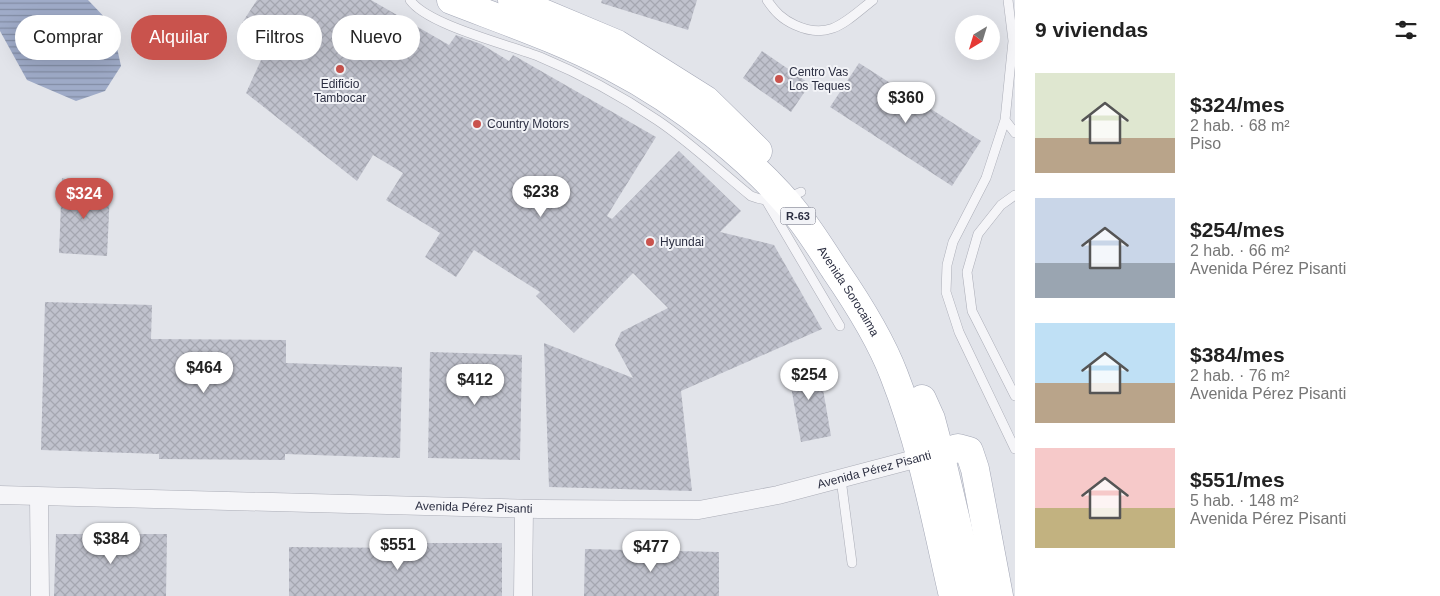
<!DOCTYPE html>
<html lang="es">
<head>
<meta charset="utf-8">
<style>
	:root { --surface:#fff; --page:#f6f6f6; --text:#222; --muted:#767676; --accent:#c9534d }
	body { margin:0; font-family:Arial,sans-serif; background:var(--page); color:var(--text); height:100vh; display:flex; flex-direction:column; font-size:19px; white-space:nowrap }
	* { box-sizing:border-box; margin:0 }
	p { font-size:16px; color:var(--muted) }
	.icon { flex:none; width:28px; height:28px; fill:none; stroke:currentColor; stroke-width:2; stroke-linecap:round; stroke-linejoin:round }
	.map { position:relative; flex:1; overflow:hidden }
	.drawer { display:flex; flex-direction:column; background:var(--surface); width:425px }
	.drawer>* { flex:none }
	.banner { position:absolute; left:15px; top:15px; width:475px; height:45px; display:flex; gap:10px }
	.needle { width:32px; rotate:218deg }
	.fabs { position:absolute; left:955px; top:15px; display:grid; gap:10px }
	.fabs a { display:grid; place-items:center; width:45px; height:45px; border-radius:50%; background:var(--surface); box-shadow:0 5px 20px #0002; font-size:25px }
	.price { position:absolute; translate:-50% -42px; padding:0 11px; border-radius:18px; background:#fff; color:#222; font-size:16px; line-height:32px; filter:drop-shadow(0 1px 2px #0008) }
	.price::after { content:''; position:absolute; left:50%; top:30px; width:15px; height:11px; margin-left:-8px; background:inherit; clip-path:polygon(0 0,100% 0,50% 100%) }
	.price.selected { background:var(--accent); color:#fff }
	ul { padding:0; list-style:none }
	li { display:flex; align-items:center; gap:15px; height:125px; padding:0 20px }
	li span { display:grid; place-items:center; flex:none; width:140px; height:100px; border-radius:0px; color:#555 }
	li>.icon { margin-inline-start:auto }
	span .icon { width:60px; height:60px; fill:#fffc; stroke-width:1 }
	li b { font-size:21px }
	h2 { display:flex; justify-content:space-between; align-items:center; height:60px; padding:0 20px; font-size:21px }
	.pill { padding:0 18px; border-radius:22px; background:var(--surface); box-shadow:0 5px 20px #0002; font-size:18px; line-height:45px }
	.pill.selected { background:var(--accent); color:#fff }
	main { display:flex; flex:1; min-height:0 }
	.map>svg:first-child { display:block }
	.water { fill:url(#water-rules) }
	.building { fill:url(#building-cross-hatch) }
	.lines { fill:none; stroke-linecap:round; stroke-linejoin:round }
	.service-casing { stroke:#abadb7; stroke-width:10 }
	.minor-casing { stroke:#abadb7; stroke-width:19 }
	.primary-casing { stroke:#a2a6b5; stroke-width:29 }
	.service { stroke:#f5f5f8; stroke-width:9 }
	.minor { stroke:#f5f5f8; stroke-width:18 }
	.primary { stroke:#fff; stroke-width:28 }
	.poi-dot { fill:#c9534d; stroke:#f2f3f7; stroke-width:2 }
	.labels { text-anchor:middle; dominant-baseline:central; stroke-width:4; stroke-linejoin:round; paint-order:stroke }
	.shield { fill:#f2f3f7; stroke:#676978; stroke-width:1 }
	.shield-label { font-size:11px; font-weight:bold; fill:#2b2e41 }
	.poi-label { font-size:12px; fill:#2b2e41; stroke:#f2f3f7; text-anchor:start }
	.street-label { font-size:12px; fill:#2b2e41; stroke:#f2f3f7 }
</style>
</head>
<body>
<main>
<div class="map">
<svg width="1015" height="596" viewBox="0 0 1015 596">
	<defs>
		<pattern id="water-rules" width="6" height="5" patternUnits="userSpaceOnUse" patternTransform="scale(1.25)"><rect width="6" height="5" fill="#9fabc8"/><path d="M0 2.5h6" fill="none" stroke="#828ca4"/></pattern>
		<pattern id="building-cross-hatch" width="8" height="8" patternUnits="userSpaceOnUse" patternTransform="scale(1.25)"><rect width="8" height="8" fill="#c0c2cd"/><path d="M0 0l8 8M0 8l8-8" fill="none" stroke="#a5a7b1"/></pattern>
	</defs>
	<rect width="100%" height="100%" fill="#e2e4ea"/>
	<!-- water -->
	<path class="water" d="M0,0H88L112,25L121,66L105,91L76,101L27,80L0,31Z"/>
	<!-- building -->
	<path class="building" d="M257,0H371L449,45L456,35L481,44L509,61L513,55L656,137L607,216L612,219L679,151L741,211L720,232L774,245L822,329L681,391L692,491L549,487L544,343L633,378L615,345L621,332L668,308L633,273L574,333L536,296L540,292L474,250L456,277L425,257L440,233L386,200L403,173L373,155L357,181L246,93L271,38L242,23Z
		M602,0H697L688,30L601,3Z
		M762,51L810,84L791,112L743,78Z
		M859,63L981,141L952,186L830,107Z
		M62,178L110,192L107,256L59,253Z
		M45,302L152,305L151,339L286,340V363L402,367L400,458L285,454V460L159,459V454L41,450Z
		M430,352L522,355L520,460L428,458Z
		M818,360L831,436L801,442L787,365Z
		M56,534H167L166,596H54Z
		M410,543H502V596H289V547L410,548Z
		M585,549L719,552V596H584Z"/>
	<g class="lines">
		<defs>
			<path id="service" d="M410,0C427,25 510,45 540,57C581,74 620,95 657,120C690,142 720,171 751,196C772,204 781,201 801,192
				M767,0C775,12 782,19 795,25C830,41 846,21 873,0
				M1008,0L1013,41L1005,120L1015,133
				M1005,120L986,178L953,242L947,265L946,292L959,332L1015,449
				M1015,195L1001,205L978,234L967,272L972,311L1015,396
				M767,202L840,326
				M841,479L852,563"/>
			<g id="minor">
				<path id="s1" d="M0,495L539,509L699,510L778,495L930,455"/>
				<path d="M39,497L40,596"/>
				<path d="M523,596L524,509"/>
			</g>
			<g id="primary">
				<path id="s2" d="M451,0C505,21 561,40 612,67C678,101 757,162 802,221C814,237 824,253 835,270C857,302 880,338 894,375C922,446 936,522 953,596"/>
				<path d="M512,0L617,44L706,100L758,151"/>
				<path d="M922,399L931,419L940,453L974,596"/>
				<path d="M940,453L958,448L969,451L975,469L999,596"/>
			</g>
		</defs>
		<!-- service casing -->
		<use href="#service" class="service-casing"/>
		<!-- minor casing -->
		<use href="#minor" class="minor-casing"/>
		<!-- primary casing -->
		<use href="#primary" class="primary-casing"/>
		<!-- service -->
		<use href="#service" class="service"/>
		<!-- minor -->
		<use href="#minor" class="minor"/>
		<!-- primary -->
		<use href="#primary" class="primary"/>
	</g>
	<!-- markers -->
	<g class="poi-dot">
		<circle cx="340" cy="69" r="5"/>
		<circle cx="779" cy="79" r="5"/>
		<circle cx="477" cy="124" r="5"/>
		<circle cx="650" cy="242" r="5"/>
	</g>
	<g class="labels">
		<!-- shield labels -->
		<rect class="shield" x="780.5" y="207.5" width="35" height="17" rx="4"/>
		<g class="shield-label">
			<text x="798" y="216">R-63</text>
		</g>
		<!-- poi labels -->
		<g class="poi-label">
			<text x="789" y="72">Centro Vas<tspan x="789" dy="14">Los Teques</tspan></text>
			<text x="340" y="84" text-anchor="middle">Edificio<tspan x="340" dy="14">Tambocar</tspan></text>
			<text x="487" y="124">Country Motors</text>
			<text x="660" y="242">Hyundai</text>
		</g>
		<!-- street labels -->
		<g class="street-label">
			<text stroke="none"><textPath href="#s2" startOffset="505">Avenida Sorocaima</textPath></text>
			<text stroke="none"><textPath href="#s1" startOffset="879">Avenida Pérez Pisanti</textPath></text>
			<text stroke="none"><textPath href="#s1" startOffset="474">Avenida Pérez Pisanti</textPath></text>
		</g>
	</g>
</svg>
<div class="fabs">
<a><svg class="needle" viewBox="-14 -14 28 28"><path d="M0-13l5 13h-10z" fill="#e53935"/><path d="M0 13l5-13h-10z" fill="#767676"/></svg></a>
</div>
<b class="price" style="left:906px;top:124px">$360</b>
<b class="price" style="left:541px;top:218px">$238</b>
<b class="price selected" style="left:84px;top:220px">$324</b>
<b class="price" style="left:204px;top:394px">$464</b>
<b class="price" style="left:809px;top:401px">$254</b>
<b class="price" style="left:475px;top:406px">$412</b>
<b class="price" style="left:111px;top:565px">$384</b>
<b class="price" style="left:398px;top:571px">$551</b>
<b class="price" style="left:651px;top:573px">$477</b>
<div class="banner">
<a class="pill">Comprar</a>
<a class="pill selected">Alquilar</a>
<a class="pill">Filtros</a>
<a class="pill">Nuevo</a>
</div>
</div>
<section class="drawer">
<h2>9 viviendas<svg class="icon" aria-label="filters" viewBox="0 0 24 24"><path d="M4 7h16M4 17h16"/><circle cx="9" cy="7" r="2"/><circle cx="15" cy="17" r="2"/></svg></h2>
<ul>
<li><span style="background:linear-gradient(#dfe7d0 65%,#b9a48a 0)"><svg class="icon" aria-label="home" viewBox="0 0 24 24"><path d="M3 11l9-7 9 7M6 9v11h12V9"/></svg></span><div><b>$324/mes</b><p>2 hab. · 68 m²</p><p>Piso</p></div></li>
<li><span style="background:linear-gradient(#c9d6e8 65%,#9aa5b1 0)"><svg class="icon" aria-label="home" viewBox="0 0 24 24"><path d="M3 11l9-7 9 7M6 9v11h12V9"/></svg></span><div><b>$254/mes</b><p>2 hab. · 66 m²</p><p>Avenida Pérez Pisanti</p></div></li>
<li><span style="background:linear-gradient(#bfe0f5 60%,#b9a48a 0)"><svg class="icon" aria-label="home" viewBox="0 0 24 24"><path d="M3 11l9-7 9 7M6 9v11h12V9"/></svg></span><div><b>$384/mes</b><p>2 hab. · 76 m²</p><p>Avenida Pérez Pisanti</p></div></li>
<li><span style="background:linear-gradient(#f6c9c9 60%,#c2b280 0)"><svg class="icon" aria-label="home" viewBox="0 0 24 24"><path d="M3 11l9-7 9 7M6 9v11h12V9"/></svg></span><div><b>$551/mes</b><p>5 hab. · 148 m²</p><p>Avenida Pérez Pisanti</p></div></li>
</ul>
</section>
</main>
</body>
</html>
